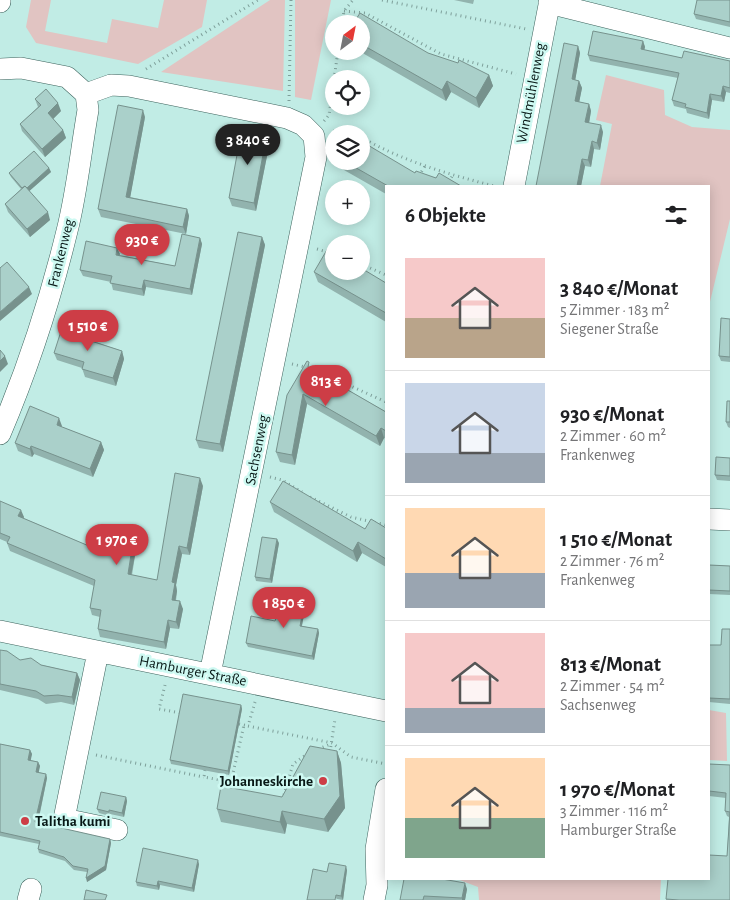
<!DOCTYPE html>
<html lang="de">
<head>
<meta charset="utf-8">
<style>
	:root { --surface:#fff; --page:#f2f2f2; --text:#202124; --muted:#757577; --line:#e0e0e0; --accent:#cd3d46 }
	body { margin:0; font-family:"Alegreya Sans",sans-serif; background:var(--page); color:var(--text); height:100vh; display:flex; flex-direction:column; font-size:19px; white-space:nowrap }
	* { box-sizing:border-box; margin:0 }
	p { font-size:16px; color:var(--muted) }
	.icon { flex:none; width:28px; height:28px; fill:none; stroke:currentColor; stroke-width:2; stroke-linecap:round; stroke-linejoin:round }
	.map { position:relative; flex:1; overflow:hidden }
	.details { position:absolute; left:385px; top:185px; width:325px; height:695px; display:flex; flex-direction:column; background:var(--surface); border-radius:0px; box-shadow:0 2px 12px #0003 }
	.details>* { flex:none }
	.needle { width:32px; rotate:32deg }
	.tools { position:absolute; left:325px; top:15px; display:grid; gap:10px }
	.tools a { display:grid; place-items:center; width:45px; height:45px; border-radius:50%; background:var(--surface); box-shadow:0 2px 12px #0003; font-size:25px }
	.price { position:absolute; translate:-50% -42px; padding:0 11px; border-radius:18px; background:var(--accent); color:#fff; font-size:16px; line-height:32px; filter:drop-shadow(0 1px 2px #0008) }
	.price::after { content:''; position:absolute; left:50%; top:30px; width:15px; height:11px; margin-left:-8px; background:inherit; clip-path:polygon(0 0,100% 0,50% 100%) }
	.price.active { background:#222; color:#fff }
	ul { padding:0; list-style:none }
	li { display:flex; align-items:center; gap:15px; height:125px; padding:0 20px }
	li+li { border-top:1px solid var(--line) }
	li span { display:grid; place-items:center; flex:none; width:140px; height:100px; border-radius:0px; color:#555 }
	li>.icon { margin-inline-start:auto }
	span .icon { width:60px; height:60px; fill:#fffc; stroke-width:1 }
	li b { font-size:21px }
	h2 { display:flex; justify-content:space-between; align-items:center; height:60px; padding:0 20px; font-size:21px }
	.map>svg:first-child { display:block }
	.green { fill:#e1c4c2 }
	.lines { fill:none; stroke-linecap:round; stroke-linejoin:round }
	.minor-casing { stroke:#3d635d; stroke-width:22 }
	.path { stroke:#7e9f9a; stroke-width:3; stroke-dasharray:1 4; stroke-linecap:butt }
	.minor { stroke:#fff; stroke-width:21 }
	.wall { fill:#92b3ae }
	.shaded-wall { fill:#77928d }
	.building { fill:#aad0ca; stroke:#77928d }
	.poi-dot { fill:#cd3d46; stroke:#cef9f2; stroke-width:2 }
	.labels { text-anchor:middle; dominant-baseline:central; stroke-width:5; stroke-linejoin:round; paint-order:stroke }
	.street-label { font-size:15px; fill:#081816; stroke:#cef9f2 }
	.poi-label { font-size:15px; font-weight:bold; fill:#081816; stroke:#cef9f2; text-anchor:end }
</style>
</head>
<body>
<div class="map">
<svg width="730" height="900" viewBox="0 0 730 900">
	<rect width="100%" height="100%" fill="#c1ece5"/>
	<!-- green -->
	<path class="green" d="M31,0H51L45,31L107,43L112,19L158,28L164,0H207L202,27L138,64L36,43L26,27Z
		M270,0H285L283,91L161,72Z
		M295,0H331L311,100L295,97Z
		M606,75L664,90L665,115L692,127L730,130V219L709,306V186H600L612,124L596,120Z
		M709,710L726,713L727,761L709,760Z
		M457,879H661L660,900H479L478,887Z"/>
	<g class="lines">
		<defs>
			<path id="minor" d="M0,2V0
				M549,3L730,48
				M0,69L21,68L67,77L86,94
				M86,94L111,85L129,86L287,118L303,125L314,136L316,157L210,674
				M514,186L550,0
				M0,434C28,368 50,301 67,231C77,192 81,150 88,110L86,94
				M709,519L730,520
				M0,631L386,711
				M98,652L64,819L117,830
				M28,900L31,889
				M374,900L377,885L376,849L386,789"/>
		</defs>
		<!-- minor casing -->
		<use href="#minor" class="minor-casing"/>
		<!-- path -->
		<path class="path" d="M382,0L526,29
			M344,11L365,13L441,54L516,74
			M342,24L344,11L353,0
			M146,69L258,0
			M334,79L338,51
			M289,101L291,0
			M324,121L329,115L334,81
			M333,131L350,134
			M361,137C402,161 448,174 494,186
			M419,176L425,166
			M446,186L453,175
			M317,249L334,254
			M361,264L386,275
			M292,364L313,369L386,402
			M270,477L282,480L302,492
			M310,497L351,517L386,525
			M165,685L159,709L181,713
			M255,702L248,726L332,743L351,757L386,764
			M239,724L248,726
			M318,749L331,744
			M330,752L335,719
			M96,755L204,777
			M205,770L204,777L231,782L244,725
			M284,795L293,764L310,752"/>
		<!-- minor -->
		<use href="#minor" class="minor"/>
	</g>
	<!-- wall -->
	<path class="wall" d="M454,0H474L473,4Z
		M730,0V27L696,19L694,14Z
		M361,24L428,53L489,75L493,86L479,108L451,92L446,101L359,51H361Z
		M643,41L645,47L644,50L682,58L730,61V93L726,92L724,102L712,100L709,119L687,113L686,109L674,106L672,100L678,78L590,61L588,55Z
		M578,46L580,53L575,80L579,81L582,88L579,102L589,104L591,111L589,123L603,132L600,150L594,149L591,167L585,166L581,186H536Z
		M35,99L61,111L53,119L63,130L66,138L45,157L22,131L20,124L38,107Z
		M145,117L130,197L187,209L189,216L186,234L101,217L98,209Z
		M270,141L256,211L232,206L229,198Z
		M336,161H361L436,178L461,186H386V194L337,166Z
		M49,168L51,172L29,191L50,220L30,237L8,212L5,204L21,189L11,177L9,173Z
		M262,237L265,245L223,452L199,448L196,440Z
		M200,238L202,244L192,295L146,287L144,296L113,290L111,282L83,276L80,270L120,254L119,255L175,266Z
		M314,272L386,283V322L318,282Z
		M730,319V362L721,361L719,356Z
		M93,335L96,342L122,351L124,359L116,386L85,377L82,368L57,360L54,353Z
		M312,369L386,412V439L384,438L380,446L307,404L295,465L280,462L276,452Z
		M730,401V428L728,427L726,422Z
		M62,426V427L101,442L104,450L93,477L34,454L32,457L18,451L15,443Z
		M730,458V481L717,480L715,475Z
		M203,486L190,555L182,554L176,585L177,591L176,601L183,609L179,629L170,628L166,649L100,637L98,629L100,617L92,615L90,608L94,586L10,551L7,543V542L0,539V501L24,517L23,518L115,557L133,542L136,550L132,575L157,580Z
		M270,502L365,529L386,528V567L362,553L357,562L274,512Z
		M279,543L272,583L256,581L255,577Z
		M709,565L730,566V595L709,594Z
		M306,604L302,626L318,629L319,633L314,660L248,647L246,643L275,621Z
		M730,629V704L709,702V645H721Z
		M0,650L20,660L77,673L80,680L74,705L61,702L46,704L38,699L0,690Z
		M241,705L242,709L229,775L171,764L170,760Z
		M0,744L30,750L32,754L30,760L38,762L40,766L38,772L46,774L47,778L38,823L110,839L111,843L106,870L87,882V872L74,870L65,861L39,853L38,849L39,844L0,836Z
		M337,751L341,763L345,808L328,832L287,824L285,834L221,822L217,809L282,797Z
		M709,764L730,765V900H666V899L727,856L729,817L727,816L725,811L726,798L709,796Z
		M126,797L127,801L124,817L110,814V816L99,813L97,809Z
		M199,864L194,892L160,885L159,890L137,886L136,882Z
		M347,870L343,900L337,899V900L327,872Z
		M467,889L465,900H400Z"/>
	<!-- shaded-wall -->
	<path class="shaded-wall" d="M643,41L645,47L643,55L641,49Z
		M578,46L580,53L574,87L572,79Z
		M489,75L493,86L479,108L476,98Z
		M447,81L451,92L446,101L442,90Z
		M579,81L582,88L578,108L575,101Z
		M723,86L726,92L724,102L721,96Z
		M710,94L712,100L709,119L707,113Z
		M58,103L61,111L51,121L48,113Z
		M589,104L591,111L588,129L585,122Z
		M143,110L145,117L129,204L126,197Z
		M601,125L603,132L600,150L597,143Z
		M63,130L66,138L45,157L42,149Z
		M267,133L270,141L256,211L254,203Z
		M592,141L594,149L591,167L588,160Z
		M582,159L585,166L581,186H577Z
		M49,168L51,172L26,194L24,190Z
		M187,209L189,216L186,234L183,227Z
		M48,212L50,220L30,237L27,229Z
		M262,237L265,245L223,452L220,444Z
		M200,238L202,244L192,295L190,289Z
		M117,248L120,254L118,261L116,255Z
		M144,280L146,287L144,296L142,289Z
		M29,287L32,294L0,321V312Z
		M93,335L96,343L91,341Z
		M122,351L124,359L116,386L113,378Z
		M5,356L8,364L0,372V361Z
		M303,394L307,404L295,465L292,455Z
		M59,418L62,426L60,433L57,425Z
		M381,428L384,438L380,446L376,436Z
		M101,442L104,450L93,477L90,469Z
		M31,446L34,454L32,457L30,449Z
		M200,478L203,486L190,555L187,548Z
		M21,510L24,517L21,524L18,516Z
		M277,539L279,543L272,583L270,579Z
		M133,542L136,550L130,581L128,574Z
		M358,542L362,553L357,562L353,551Z
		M179,546L182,554L176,585L177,591L174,608L172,600V582Z
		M305,600L306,604L301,630L300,626Z
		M180,601L183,609L179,629L176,622Z
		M168,620L170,628L166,649L164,642Z
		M318,629L319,633L314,660L312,656Z
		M77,673L80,680L74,705L72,697Z
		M241,705L242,709L229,775L228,771Z
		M30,750L32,754L30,764L28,760Z
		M337,751L341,763L345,808L328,832L324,819Z
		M38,762L40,766L38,776L36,772Z
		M46,774L47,778L37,826L35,822Z
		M126,797L127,801L124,817L122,813Z
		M282,811L287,824L285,834L280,822Z
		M110,839L111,843L106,870L87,882L86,878Z
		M198,860L199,864L194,892L192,888Z
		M346,866L347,870L343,900L341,896Z
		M158,881L160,885L159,890L157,886Z
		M465,883L467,889L465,900H462V898Z"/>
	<!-- building -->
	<path class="building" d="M697,0H730V22L694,14Z
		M360,13L428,53L458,63L459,60L489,75L476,98L447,81L442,90L361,44V24H353Z
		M593,31L643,41L641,49L682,58L684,51L730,61V88L723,86L721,96L710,94L707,113L685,107L686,104L672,100L679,73L588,55Z
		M564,43L578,46L572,79L579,81L575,101L589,104L585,122L601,125L597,143L592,141L588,160L582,159L577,186H536Z
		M46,89L58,103L48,113L63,130L42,149L20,124L41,105L35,99Z
		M118,105L143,110L126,197L187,209L183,227L98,209Z
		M242,128L267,133L254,203L229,198Z
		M361,141L415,173L416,171L436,178L439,173L461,186H388L344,161H361Z
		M34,151L49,168L27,188L25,186L22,188L9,173Z
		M25,186L48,212L27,229L5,204Z
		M238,232L262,237L220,444L196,440Z
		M182,234L200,238L190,289L144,280L142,289L110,283L112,276L80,270L86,241L117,248L116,255L175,266Z
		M328,248L334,251V271H361V268L386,283V313L314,272Z
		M7,262L29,287L0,312V268Z
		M721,318L730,319V357L719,356Z
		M63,325L93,335L91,341L122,351L113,378L82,369L84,362L54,353Z
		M0,350L5,356L0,361Z
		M307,361L309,362L308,367L386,412V431L381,428L376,436L303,394L292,455L276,452L287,395Z
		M727,401H730V422H726Z
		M30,406L59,418L57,425L101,442L90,469L31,446L30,449L15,443Z
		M716,457L730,458V476L715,475Z
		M175,473L200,478L187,548L179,546L172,582L175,583L172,600L180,601L176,622L168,620L164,642L98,629L101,610L90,608L95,580L7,543L10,537L0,533V501L21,510L18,516L115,557L118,539L133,542L128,574L157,580Z
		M283,481L365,529L371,519L386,528V559L358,542L353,551L270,502Z
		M262,537L277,539L270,579L255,577Z
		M709,565L730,566V591L709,590Z
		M282,595L305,600L300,626L318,629L312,656L246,643L251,616L275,621Z
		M722,629H730V699L709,698V645H721Z
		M0,650L7,651L20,660L31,658L41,665L77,673L72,697L58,695L44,696L36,691L0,684Z
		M183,694L241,705L228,771L170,760Z
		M0,744L30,750L28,760L38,762L36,772L46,774L35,822L110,839L105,866L86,878L88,869L73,866L64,857L38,849L40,841L0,832Z
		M310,746L337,751L340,796L324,819L282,811L280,822L217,809L221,786L282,797Z
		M709,764L730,765V900H679L666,899L668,879H709V855L727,856L730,812L725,811L726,793L709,791Z
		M101,792L126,797L122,813L109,810V812L97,809Z
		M143,848L198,860L192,888L158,881L157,886L136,882Z
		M329,863L346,866L341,896L336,895L335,900H307L313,869L327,872Z
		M404,879H442L465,883L462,898L424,896L423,900H400Z
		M86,890L107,895L105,900H84Z"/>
	<!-- markers -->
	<g class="poi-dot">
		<circle cx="323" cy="781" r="5"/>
		<circle cx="25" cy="821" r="5"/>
	</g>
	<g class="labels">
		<!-- street labels -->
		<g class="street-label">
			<text transform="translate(531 93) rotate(-79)">Windmühlenweg</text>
			<text transform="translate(61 253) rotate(-76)">Frankenweg</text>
			<text transform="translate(257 450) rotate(-79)">Sachsenweg</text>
			<text transform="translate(193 671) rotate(11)">Hamburger Straße</text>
		</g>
		<!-- poi labels -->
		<g class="poi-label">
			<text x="313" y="781">Johanneskirche</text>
			<text x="35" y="821" text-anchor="start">Talitha kumi</text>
		</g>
	</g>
</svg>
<div class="tools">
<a><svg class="needle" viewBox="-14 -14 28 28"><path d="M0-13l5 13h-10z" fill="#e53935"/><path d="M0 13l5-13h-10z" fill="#757577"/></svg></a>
<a><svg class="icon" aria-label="locate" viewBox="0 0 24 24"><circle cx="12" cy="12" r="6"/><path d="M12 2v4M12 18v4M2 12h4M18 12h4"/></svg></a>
<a><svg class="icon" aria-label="layers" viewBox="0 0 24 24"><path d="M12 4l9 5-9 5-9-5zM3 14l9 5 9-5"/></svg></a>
<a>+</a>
<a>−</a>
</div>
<b class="price active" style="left:248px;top:166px">3 840 €</b>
<b class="price" style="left:142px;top:266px">930 €</b>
<b class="price" style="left:88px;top:352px">1 510 €</b>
<b class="price" style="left:326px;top:407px">813 €</b>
<b class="price" style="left:117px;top:566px">1 970 €</b>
<b class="price" style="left:284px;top:629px">1 850 €</b>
<section class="details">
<h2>6 Objekte<svg class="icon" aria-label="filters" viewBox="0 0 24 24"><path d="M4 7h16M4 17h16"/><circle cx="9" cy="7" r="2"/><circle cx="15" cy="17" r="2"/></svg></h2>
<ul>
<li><span style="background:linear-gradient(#f6c9c9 60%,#b9a48a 0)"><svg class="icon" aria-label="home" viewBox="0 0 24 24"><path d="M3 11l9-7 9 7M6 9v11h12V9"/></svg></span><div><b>3 840 €/Monat</b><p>5 Zimmer · 183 m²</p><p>Siegener Straße</p></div></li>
<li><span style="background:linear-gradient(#c9d6e8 70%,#9aa5b1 0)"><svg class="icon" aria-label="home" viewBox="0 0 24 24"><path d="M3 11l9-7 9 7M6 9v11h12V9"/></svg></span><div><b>930 €/Monat</b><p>2 Zimmer · 60 m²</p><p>Frankenweg</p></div></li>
<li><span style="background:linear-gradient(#ffd9b3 65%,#9aa5b1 0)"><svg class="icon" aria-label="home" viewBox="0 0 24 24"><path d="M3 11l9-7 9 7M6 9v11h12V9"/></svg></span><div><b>1 510 €/Monat</b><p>2 Zimmer · 76 m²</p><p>Frankenweg</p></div></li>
<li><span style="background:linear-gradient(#f6c9c9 75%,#9aa5b1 0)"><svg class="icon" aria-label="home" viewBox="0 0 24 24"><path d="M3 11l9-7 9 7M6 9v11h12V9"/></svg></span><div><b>813 €/Monat</b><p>2 Zimmer · 54 m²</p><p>Sachsenweg</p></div></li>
<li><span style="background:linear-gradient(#ffd9b3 60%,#7fa58c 0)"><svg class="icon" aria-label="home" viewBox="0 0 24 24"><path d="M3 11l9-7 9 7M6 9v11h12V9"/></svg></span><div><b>1 970 €/Monat</b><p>3 Zimmer · 116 m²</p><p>Hamburger Straße</p></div></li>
</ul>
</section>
</div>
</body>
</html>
